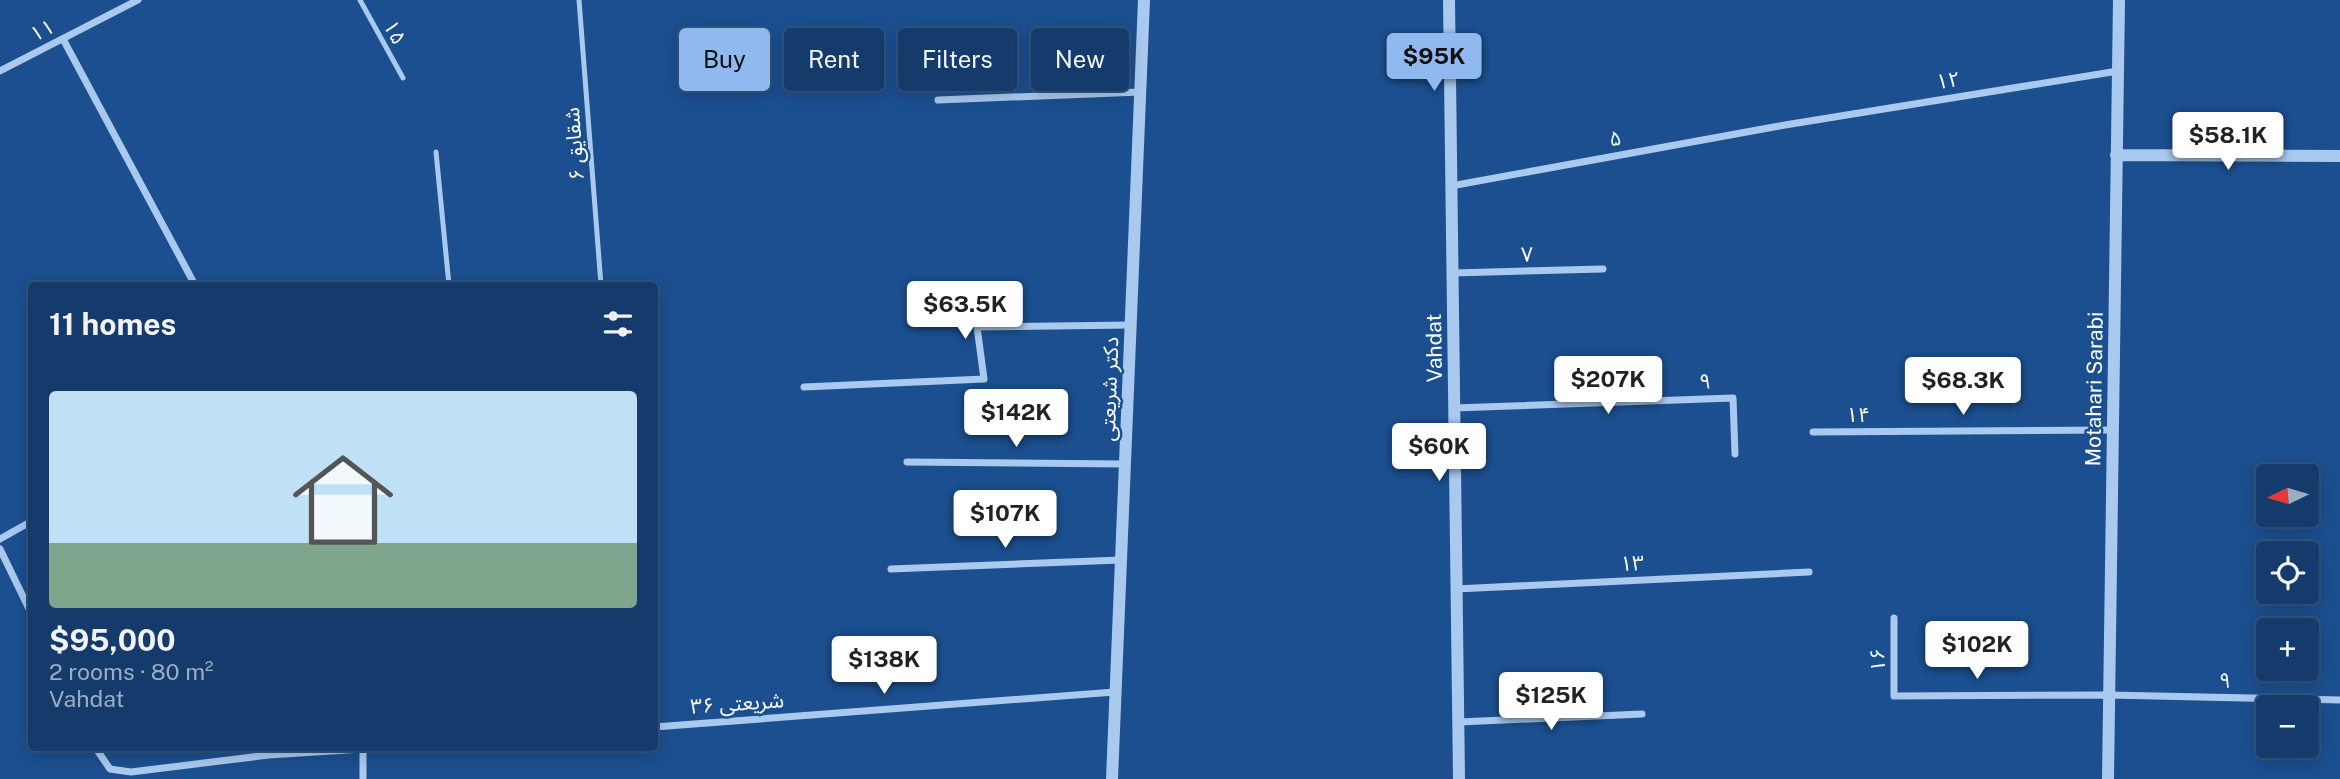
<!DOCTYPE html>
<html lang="en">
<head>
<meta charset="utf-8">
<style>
	:root { --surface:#143b6b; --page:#214673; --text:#f1f3f6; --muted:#9dadc1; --line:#33557e; --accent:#90b9f0 }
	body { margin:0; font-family:"Public Sans","Noto Sans Arabic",sans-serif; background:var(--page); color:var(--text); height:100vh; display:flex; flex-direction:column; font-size:26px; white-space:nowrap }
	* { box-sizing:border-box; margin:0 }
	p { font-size:23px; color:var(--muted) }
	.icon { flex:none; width:38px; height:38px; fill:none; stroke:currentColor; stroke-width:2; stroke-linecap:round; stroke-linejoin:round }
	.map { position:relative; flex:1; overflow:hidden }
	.sheet { position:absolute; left:28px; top:282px; width:630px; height:469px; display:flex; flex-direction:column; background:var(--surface); border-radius:7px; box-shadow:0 4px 18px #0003,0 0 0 2px var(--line) }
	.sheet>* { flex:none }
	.banner { position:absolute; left:679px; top:28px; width:665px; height:63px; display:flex; gap:14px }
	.needle { width:46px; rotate:265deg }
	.tools { position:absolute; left:2256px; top:464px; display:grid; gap:14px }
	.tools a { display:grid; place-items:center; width:63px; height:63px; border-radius:7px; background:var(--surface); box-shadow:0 4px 18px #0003,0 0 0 2px var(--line); font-size:35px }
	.price { position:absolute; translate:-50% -60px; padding:0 16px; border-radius:7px; background:#fff; color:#222; font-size:23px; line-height:46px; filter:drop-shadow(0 2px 4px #0008) }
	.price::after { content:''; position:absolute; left:50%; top:42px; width:21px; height:16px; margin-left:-10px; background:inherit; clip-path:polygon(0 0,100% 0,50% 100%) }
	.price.selected { background:var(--accent); color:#111 }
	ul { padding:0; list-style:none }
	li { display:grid; align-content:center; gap:14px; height:371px; padding:0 21px }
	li+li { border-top:2px solid var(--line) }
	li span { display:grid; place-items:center; height:217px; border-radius:7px; color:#555 }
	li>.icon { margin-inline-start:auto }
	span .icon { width:126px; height:126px; fill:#fffc; stroke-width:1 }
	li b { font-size:30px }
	h2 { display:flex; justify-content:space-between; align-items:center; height:84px; padding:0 21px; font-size:30px }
	.tag { padding:0 24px; border-radius:7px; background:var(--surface); box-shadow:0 4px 18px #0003,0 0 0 2px var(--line); font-size:24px; line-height:63px }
	.tag.selected { background:var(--accent); color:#111 }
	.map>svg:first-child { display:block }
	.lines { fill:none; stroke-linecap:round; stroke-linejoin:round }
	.service { stroke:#a9c9ee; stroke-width:5 }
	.minor { stroke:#a9c9ee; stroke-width:7 }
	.tertiary { stroke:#a9c9ee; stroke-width:12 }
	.labels { text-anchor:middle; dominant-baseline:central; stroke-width:5; stroke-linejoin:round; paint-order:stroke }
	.street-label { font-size:21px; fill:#fff; stroke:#1b4f8f }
</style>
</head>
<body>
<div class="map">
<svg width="2340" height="779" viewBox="0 0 2340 779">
	<rect width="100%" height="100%" fill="#1b4f8f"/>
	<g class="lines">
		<!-- service -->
		<path class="service" d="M360,0L403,78
			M579,0L601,285
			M436,152L449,285"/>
		<!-- minor -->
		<path class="minor" d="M63,39L195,285
			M0,71L138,0
			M938,100L1140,92
			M1451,186L1785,125L2118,71
			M1453,273L1603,269
			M804,387L984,379L977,327L1130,325
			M1454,408L1733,398L1735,454
			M1813,432L2113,430
			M907,462L1125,464
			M0,539L32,521
			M0,549L32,615
			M891,569L1121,560
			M1456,589L1809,572
			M1894,618V696L2109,695L2340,700
			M1459,722L1642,714
			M654,727L1115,692
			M95,747L110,769L131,772L269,755L393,747
			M363,750V779"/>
		<!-- tertiary -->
		<path class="tertiary" d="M1449,0L1459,779
			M2116,155L2340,156
			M1112,779L1144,0
			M2108,779L2119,0"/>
	</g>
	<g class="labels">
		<!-- street labels -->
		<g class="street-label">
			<text transform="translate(42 30) rotate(-27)">۱۱</text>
			<text transform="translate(395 32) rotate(62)">۱۵</text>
			<text transform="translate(1948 80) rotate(-9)">۱۲</text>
			<text transform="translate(1615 138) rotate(-10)">۵</text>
			<text transform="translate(574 144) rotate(-94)">شقایق ۶</text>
			<text transform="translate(1527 254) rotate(-2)">۷</text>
			<text transform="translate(1434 348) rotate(-91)">Vahdat</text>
			<text transform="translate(1705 381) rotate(-2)">۹</text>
			<text transform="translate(1109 389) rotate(-88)">دکتر شریعتی</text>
			<text transform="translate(2094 389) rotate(-89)">Motahari Sarabi</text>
			<text x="1858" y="414">۱۴</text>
			<text transform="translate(1632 563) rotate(-3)">۱۳</text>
			<text transform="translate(1877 660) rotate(-90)">۱۶</text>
			<text transform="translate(2225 680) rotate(1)">۹</text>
			<text transform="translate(737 703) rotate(-4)">شریعتی ۳۶</text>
		</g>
	</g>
</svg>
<div class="tools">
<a><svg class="needle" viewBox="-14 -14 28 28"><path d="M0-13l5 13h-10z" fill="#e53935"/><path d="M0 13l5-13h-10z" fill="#9dadc1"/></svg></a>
<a><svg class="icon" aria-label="locate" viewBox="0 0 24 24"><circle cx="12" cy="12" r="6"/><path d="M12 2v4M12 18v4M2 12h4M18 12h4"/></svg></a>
<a>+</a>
<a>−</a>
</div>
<b class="price selected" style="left:1434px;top:93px">$95K</b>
<b class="price" style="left:2228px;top:172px">$58.1K</b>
<b class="price" style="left:965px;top:341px">$63.5K</b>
<b class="price" style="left:1608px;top:416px">$207K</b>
<b class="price" style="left:1963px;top:417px">$68.3K</b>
<b class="price" style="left:1016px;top:449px">$142K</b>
<b class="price" style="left:1439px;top:483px">$60K</b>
<b class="price" style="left:1005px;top:550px">$107K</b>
<b class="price" style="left:1977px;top:681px">$102K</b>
<b class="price" style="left:884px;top:696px">$138K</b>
<b class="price" style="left:1551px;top:732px">$125K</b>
<div class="banner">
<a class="tag selected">Buy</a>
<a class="tag">Rent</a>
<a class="tag">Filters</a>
<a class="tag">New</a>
</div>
<section class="sheet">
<h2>11 homes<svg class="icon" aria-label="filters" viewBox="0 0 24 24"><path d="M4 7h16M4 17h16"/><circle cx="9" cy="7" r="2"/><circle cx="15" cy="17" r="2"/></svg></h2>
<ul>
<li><span style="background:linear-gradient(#bfe0f5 70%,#7fa58c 0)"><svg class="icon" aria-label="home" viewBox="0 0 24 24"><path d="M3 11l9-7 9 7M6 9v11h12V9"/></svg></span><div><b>$95,000</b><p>2 rooms · 80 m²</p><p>Vahdat</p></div></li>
</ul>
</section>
</div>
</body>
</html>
